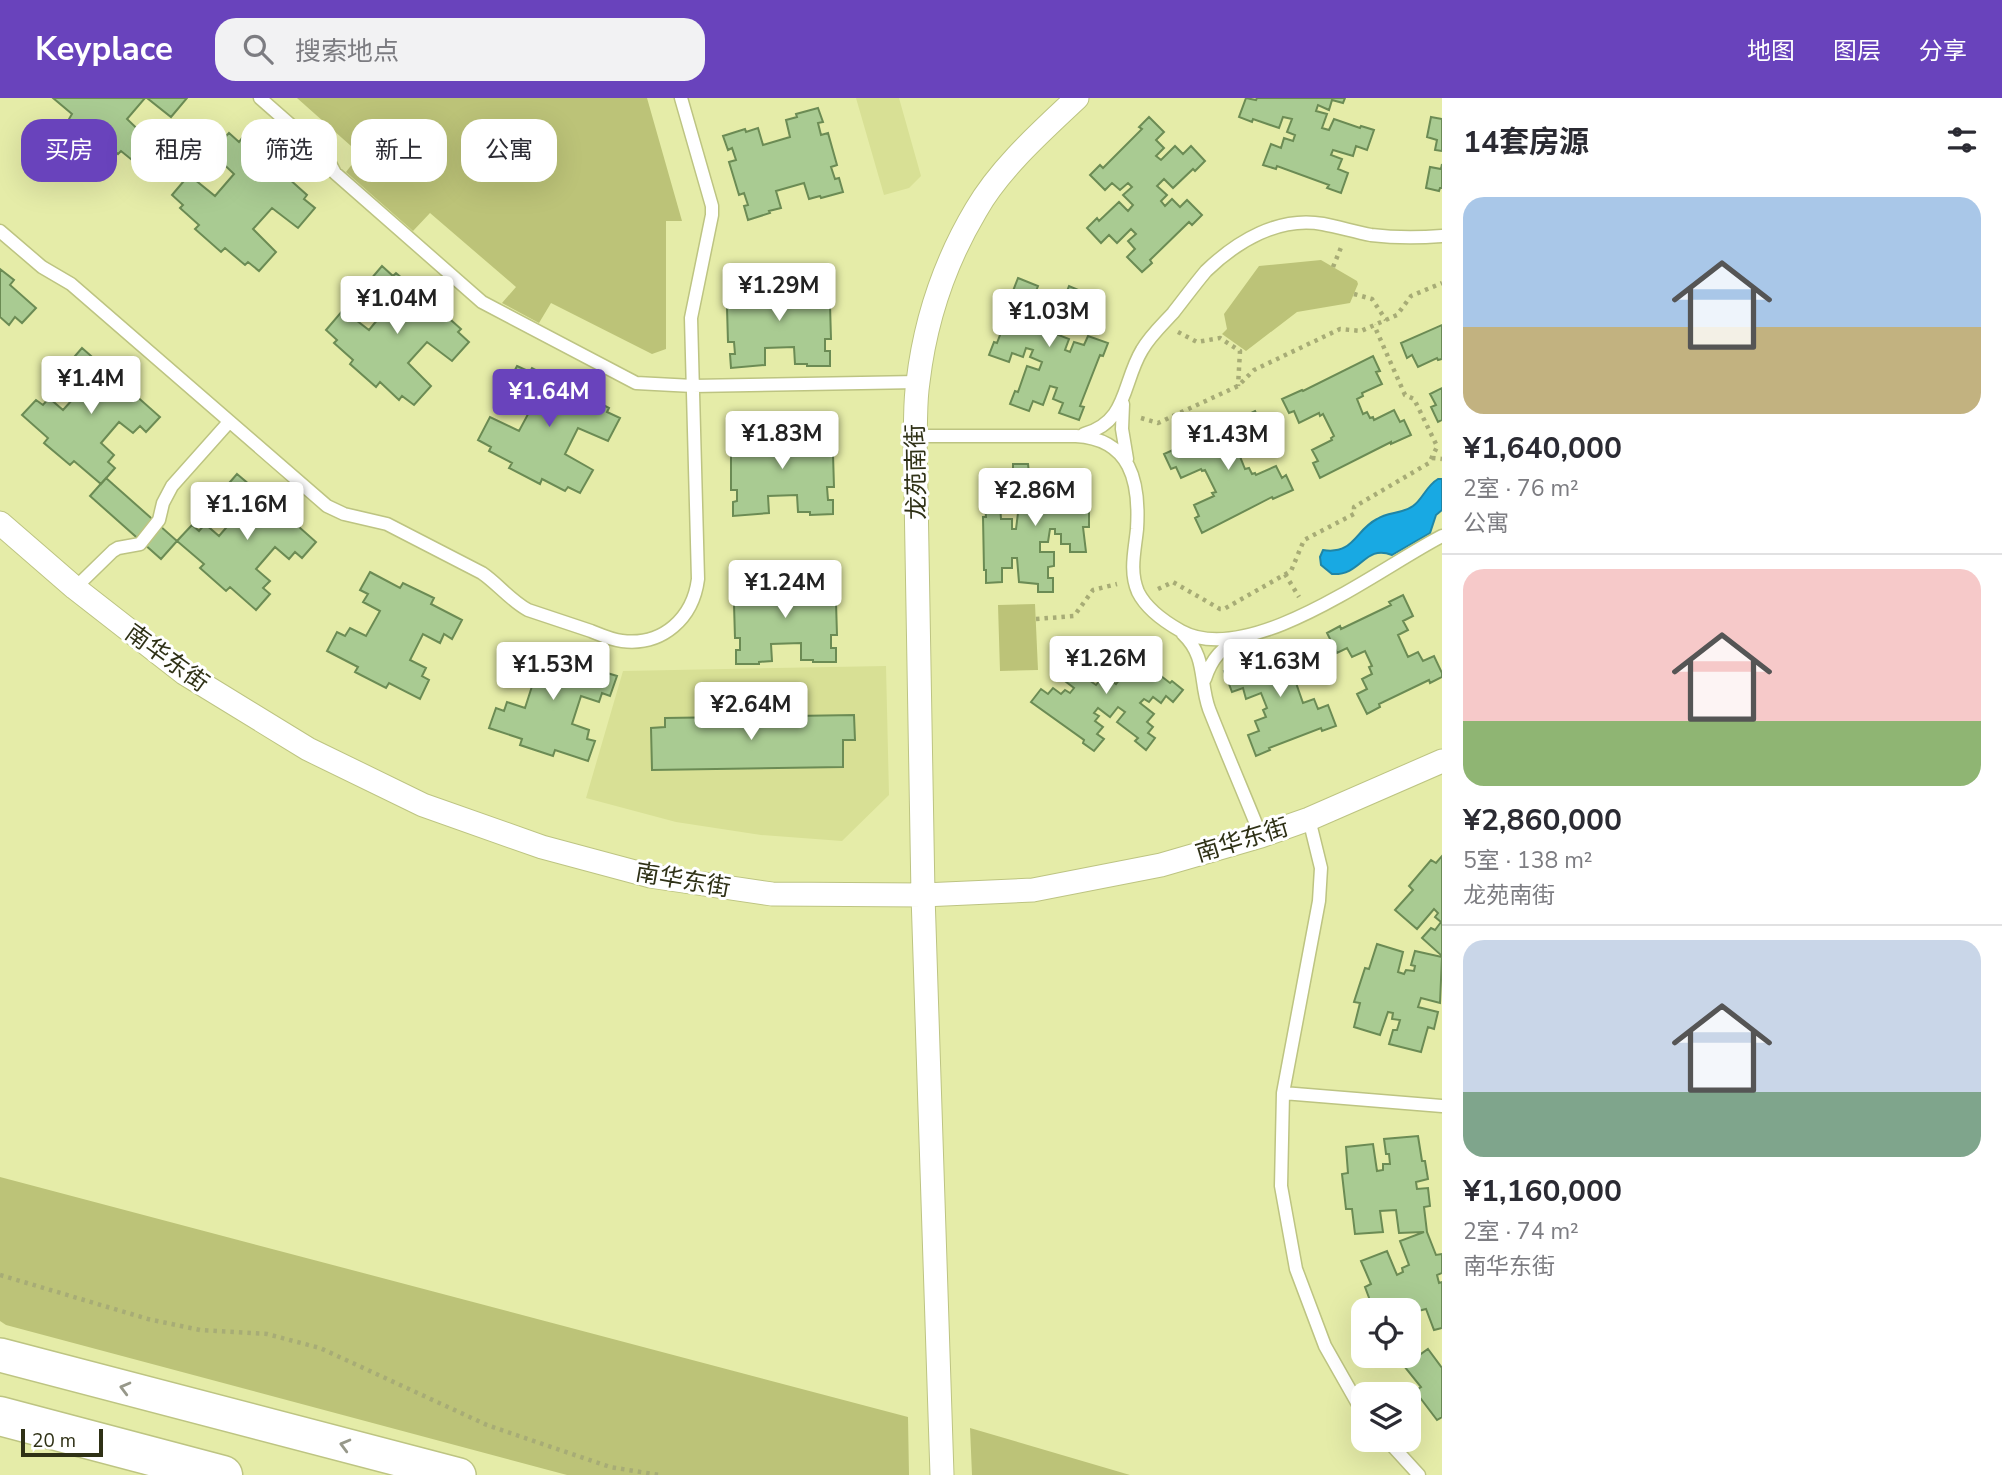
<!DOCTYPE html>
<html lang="zh">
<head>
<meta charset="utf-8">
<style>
	:root { --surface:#fff; --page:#f2f2f3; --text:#2b2b33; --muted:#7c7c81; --line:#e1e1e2; --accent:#6943bc }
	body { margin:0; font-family:"Nunito Sans","Noto Sans SC",sans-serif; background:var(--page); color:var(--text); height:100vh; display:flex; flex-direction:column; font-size:26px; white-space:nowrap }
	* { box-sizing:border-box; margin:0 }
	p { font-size:23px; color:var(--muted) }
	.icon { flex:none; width:38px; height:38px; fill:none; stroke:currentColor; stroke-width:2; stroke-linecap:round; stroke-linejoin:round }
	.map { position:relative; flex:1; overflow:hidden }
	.side { display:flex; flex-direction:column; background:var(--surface); width:560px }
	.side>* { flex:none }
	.banner { position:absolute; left:21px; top:21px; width:665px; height:63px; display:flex; gap:14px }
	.tools { position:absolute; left:1351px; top:1200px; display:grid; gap:14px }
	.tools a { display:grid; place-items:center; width:70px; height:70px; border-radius:14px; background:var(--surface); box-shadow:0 7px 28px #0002; font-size:35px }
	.scale { position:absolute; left:21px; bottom:18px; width:82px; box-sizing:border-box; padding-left:7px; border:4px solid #2f3116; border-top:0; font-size:19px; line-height:24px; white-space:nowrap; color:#2f3116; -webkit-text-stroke:5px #fff; paint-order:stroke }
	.price { position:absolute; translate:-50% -60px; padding:0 16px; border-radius:7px; background:#fff; color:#222; font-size:23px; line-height:46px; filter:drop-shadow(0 2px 4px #0008) }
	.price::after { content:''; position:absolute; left:50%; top:42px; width:21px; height:16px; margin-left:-10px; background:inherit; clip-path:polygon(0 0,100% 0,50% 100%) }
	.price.current { background:var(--accent); color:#fff }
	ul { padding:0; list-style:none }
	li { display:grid; align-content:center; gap:14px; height:371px; padding:0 21px }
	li+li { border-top:2px solid var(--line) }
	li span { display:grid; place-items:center; height:217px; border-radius:21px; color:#555 }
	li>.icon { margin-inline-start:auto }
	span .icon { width:126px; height:126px; fill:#fffc; stroke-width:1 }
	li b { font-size:30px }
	h2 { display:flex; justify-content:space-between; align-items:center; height:84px; padding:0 21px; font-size:30px }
	.pill { padding:0 24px; border-radius:21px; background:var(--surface); box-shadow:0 7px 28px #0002; font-size:24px; line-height:63px }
	.pill.current { background:var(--accent); color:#fff }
	header { display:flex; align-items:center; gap:42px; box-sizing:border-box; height:98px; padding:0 35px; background:var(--accent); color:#fff }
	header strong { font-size:33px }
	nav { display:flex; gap:38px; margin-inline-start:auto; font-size:24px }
	.search { width:490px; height:63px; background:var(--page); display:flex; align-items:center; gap:18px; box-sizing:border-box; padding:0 24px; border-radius:21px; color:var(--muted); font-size:26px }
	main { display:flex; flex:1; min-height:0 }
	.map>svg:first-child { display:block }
	.built { fill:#d8e095 }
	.green { fill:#bcc378 }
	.water { fill:#18a9e3; stroke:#1f85a6; stroke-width:2 }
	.building { fill:#a9cb92; stroke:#6b8b54; stroke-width:2 }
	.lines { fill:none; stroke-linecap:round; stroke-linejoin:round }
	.lane-casing { stroke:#bdc482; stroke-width:15 }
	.street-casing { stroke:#bdc482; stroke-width:25 }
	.secondary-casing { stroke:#bdc482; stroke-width:36 }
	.highway-casing { stroke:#bdc482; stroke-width:41 }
	.path { stroke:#a7ac76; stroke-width:4.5; stroke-dasharray:3.5 5; stroke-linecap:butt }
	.lane { stroke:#fff; stroke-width:12 }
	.street { stroke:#fff; stroke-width:23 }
	.secondary { stroke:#fff; stroke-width:33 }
	.highway { stroke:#fff; stroke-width:38 }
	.oneway { stroke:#97988a }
	.labels { text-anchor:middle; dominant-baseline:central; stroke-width:6; stroke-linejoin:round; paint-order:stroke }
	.street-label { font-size:24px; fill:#2f3116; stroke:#fff }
</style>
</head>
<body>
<header>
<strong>Keyplace</strong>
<div class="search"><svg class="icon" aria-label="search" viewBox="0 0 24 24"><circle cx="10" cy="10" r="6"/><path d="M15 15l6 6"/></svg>搜索地点</div>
<nav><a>地图</a><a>图层</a><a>分享</a></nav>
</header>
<main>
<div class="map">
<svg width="1442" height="1377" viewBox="0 0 1442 1377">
	<rect width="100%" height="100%" fill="#e5eca8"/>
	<!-- built -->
	<path class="built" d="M856,0H899L921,78L909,90L884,97Z
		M886,568L889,697L842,743L761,737L676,724L586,700L623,573Z"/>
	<!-- green -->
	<path class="green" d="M297,0H647L682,123H666V251L652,256L551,205L539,225L502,205L516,189L430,115L413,133L346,74L360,56Z
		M1321,162L1357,183L1358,186L1350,205L1297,214L1246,253L1222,236L1227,231L1224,216L1259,168Z
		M1035,506L1038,572L1000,573L998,507Z
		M0,1079L908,1319L909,1377H567L6,1227L0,1223Z
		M970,1330L1130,1377H972Z"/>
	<!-- water -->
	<path class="water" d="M1438,381H1442V412L1436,417L1430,435L1392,457C1364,446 1362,478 1332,476L1321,467L1320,459L1323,452C1354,457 1355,432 1377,421C1388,414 1402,416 1413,408C1423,401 1426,388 1438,381Z"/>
	<!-- building -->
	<path class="building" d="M53,0H145L127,21L150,43L132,62L121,53L118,56L99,39L95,44L69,21L72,16Z
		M147,0H187L171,19Z
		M1246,0L1256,2L1257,0H1345L1343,5L1332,2L1329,12L1318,7L1316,13L1327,16L1322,30L1329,32L1334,21L1360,30L1361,28L1374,32L1367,52L1356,48L1353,58L1333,52L1331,57L1342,61L1338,71L1348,75L1341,95L1327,90L1329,87L1277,68L1276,71L1263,67L1271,46L1281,50L1284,40L1293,43L1295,37L1287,34L1292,21L1283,19L1279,30L1253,21L1252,24L1239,19Z
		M818,10L823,24L818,25L821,37L828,35L837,67L831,69L835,81L839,80L843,94L821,100L820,98L809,101L804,85L776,93L781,110L769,113L770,115L748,122L744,108L748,107L744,95L739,97L729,64L736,62L732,50L728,52L723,38L745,31L746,34L758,30L763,47L790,39L786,22L797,19L796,16Z
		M1149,19L1164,34L1156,42L1164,50L1156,58L1161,62L1175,48L1183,56L1191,48L1205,63L1195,73L1193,71L1173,90L1164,81L1157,88L1167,97L1161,103L1165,108L1172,101L1180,109L1187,102L1202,117L1192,127L1189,124L1150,162L1152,165L1142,174L1127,159L1135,151L1128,143L1136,136L1131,131L1117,145L1109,137L1101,145L1087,130L1097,120L1099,123L1119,104L1128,113L1133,107L1123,97L1132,89L1128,85L1120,92L1112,85L1105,92L1090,77L1100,67L1103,70L1142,31L1139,29Z
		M1431,19L1442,21V53L1435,52L1437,42L1427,39Z
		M229,35L239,44L242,40L262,58L266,53L292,76L288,80L307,97L304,101L315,110L298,130L272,110L253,131L276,154L259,173L248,164L245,167L225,150L221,154L195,131L199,127L180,110L183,107L172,97L189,77L215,98L234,76L211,54Z
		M1442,66V90H1440L1439,93L1426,90L1430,69L1441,71Z
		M382,168L393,178L396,175L415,191L419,187L445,210L442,214L461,231L458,234L469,244L452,263L427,244L408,265L431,288L414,307L402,298L399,302L380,284L376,289L350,266L353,262L334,245L337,242L326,232L343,212L369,232L387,210L365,188Z
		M0,171L14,182L10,187L36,210L22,225L15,219L9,227L0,219Z
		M827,180V195H823V207H830L831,241H825V253H830V268H807V266H795L794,249L765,250V267L731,270L730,256H735L734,244H728L727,210H734L733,198H729L728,183L763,184L764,202L793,201L792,184L804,183V181Z
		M1018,180L1038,188L1034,198L1045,202L1041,212L1047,214L1054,195L1065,198L1069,188L1088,196L1083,209L1080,208L1070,233L1059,229L1056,236L1069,241L1065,252L1070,254L1074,244L1084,247L1088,238L1108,245L1103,258L1100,257L1080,308L1084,309L1079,322L1059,315L1063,305L1053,301L1057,290L1050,288L1043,307L1033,303L1029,313L1010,306L1015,293L1018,294L1027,268L1039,272L1042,264L1030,259L1033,252L1026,250L1023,259L1012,255L1009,264L989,257L994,244L997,245L1016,194L1013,193Z
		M1442,227V261L1438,262L1437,260L1418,269L1412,257L1407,260L1401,245Z
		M82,250L108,273L112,269L138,291L134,296L160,319L146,334L140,328L133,335L119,324L101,345L114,357L108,364L115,370L101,386L74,363L70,367L44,345L48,340L22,317L36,302L43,307L49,300L63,312L82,291L68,279L75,271L68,266Z
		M1373,258L1380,273L1376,274L1382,286L1362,295L1363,298L1357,301L1363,316L1367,314L1370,320L1373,319L1374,322L1394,312L1400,324L1404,322L1411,337L1391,346V344L1320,380L1313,365L1318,363L1312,352L1332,342L1331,340L1334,338L1323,316L1320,318L1319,315L1299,325L1294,313L1289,315L1282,301L1302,292L1303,293Z
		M517,268L530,274L532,270L555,282L558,277L589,293L586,298L609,310L607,314L620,320L608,343L578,330L565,356L593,372L580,395L568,389L565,393L542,381L540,386L509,370L512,365L489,353L491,349L478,342L490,319L519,333L533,307L505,291Z
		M1442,290V322L1438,324L1431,309L1436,307L1430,296Z
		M1255,313L1262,328L1258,330L1263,341L1244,351L1245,353L1239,356L1245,371L1249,370L1252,376L1255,375L1256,377L1276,368L1282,380L1286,377L1293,392L1273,401L1272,399L1202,435L1195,420L1199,418L1194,407L1214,398L1212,395L1216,394L1205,372L1202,373L1201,371L1181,380L1176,369L1171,371L1164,356L1184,347V348Z
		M831,328V343H827V356H833L834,389H827L828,402H833V416L810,417V414H798L797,397L768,398L769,415L733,418V404L737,403V392H731V358H737V345H732V330H755V333L767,332V350L796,349V332H808V329Z
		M1013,366H1028L1029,375H1037V383H1048V394H1050V399H1054V394H1061L1060,383H1069V375L1085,374V388L1082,389V399H1089V429H1083L1086,454H1070V446H1061V436H1055V431H1050L1048,444H1040V454H1054V468L1048,469V480H1053V494H1038V486L1019,484L1017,460H1012V470H1002V484L986,485V472H984L983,419H986L985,407H1000L1001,421H1012V431H1016L1018,415H1031V406L1019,407L1018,380H1013Z
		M237,376L263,398L267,394L294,417L290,421L316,444L302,460L295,454L289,461L275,449L256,471L270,483L263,490L270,496L256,512L230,489L226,493L200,470L204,466L177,443L192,427L199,433L205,426L219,438L238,416L224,404L231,397L224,391Z
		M106,380L177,443L161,461L90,398Z
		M370,474L400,490L403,485L434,500L431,506L462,522L452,541L444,536L440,545L423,536L410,562L426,570L422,578L429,582L420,601L389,585L386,590L355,574L358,569L327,553L337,534L345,538L350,530L366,538L380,513L363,504L368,496L360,492Z
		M811,477H834V491H830V504H836L837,537H831V550H836V564H813V562H801V545L771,546L772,563L759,564V566H736V552H740V540H735L734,506H740V494H735V479L758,478V481H770V498H799V480H811Z
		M1403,497L1413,518L1403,523L1408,532L1398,537L1408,559L1418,554L1423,563L1434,558L1442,575V579L1430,585L1429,582L1379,606L1380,609L1367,616L1357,596L1367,591L1362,581L1372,576L1369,569L1372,568L1365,553L1352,559L1347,550L1337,555L1327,535L1340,528L1341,531L1391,507L1389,504Z
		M1120,542L1131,550L1129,553L1170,585L1172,583L1183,592L1173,604L1166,598L1161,605L1153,599L1149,604L1144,601L1140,605L1154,616L1147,624L1153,629L1148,635L1155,640L1146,652L1135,643L1138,640L1117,624L1125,614L1118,609L1110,619L1098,610L1094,615L1099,618L1095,623L1103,629L1097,636L1104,641L1094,653L1083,645L1084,642L1031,604L1041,591L1048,596L1053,590L1061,596L1065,592L1070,595L1074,590L1061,580L1067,571L1061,566L1065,560L1059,555L1068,543L1079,552L1076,555L1097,572L1089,582L1096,587L1104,577L1116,586L1120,581L1115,577L1119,572L1112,566L1117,559L1110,554Z
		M1304,544L1312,565L1301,569L1305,578L1295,582L1303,605L1314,601L1318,611L1328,607L1336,628L1322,633L1321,630L1269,650L1270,652L1256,658L1248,637L1259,633L1255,623L1266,619L1263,612L1267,610L1261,595L1246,601L1243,590L1232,594L1224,573L1238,568L1239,571L1291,552L1290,549Z
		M518,546L551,556L553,550L586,562L584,568L617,578L610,598L602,595L599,604L581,598L572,626L589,632L587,641L595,643L588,663L555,652L553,658L520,647L522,641L489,630L496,610L504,613L507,604L525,610L534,582L517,577L520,568L512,565Z
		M854,617L855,642H843V669L652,672L651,630L665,629V620Z
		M1442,758V858L1422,840L1431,830L1435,832L1441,824L1435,819L1438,815L1434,811L1417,831L1395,812L1413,792L1409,788L1431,762L1436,765Z
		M1377,846L1403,854L1398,874L1404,876L1406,872L1414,873L1415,868L1411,867L1415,853L1442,859L1440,905L1421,900L1418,909L1438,914L1434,931L1428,929L1421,954L1389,946L1393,932H1397L1400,922L1392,921L1393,915L1388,914L1380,937L1354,929L1360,905L1354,904L1365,870L1369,871Z
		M1418,1038L1422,1063H1425L1428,1081L1416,1084L1417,1091L1428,1090L1430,1108L1424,1109L1427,1134L1436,1157L1442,1156V1175L1437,1177L1439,1185L1442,1184V1230L1434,1232L1426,1211L1418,1213L1416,1208L1410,1210L1419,1235L1409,1239V1213H1374L1365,1189L1371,1186L1361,1163L1387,1153L1397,1177L1403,1174L1402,1170L1409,1167L1400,1143L1424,1134L1399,1135L1396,1112L1380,1113L1383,1134L1355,1136L1352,1111H1346L1342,1076L1348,1075L1346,1049L1373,1046L1377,1073L1383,1072V1066H1390L1389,1056H1386L1384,1041Z
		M1428,1251L1442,1270V1319L1437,1322L1415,1293L1421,1289L1404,1268Z"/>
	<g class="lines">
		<defs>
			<path id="lane" d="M260,0L326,58L335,75L482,204L636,285L693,288L918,284
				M0,133L42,169L71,186L327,408L344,416L387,426L482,475C498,486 510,502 528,512C549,519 570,526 591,533C601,537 612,542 622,543C663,548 693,520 698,481L691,220L712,117V108L681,0
				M1123,306L1122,331L1127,361
				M1084,336C1128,324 1122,285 1142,252C1150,238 1162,227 1173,215C1184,201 1195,186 1206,173C1237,143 1279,118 1323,126C1339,129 1355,134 1371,137C1395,140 1418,140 1442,138
				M915,338H1076C1131,341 1140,384 1137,431C1135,452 1129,473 1138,494C1146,510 1165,524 1181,533C1250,571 1381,469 1442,438
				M75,490L113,453L118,450L140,446L159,422L163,405L172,388L229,324
				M1183,536C1207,559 1199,583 1209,611C1226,654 1244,696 1261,738
				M1205,581C1211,562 1221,549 1240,541
				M1309,721L1321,770L1319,803L1283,995L1281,1088L1296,1171L1325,1248L1363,1315
				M1283,995L1442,1008
				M1387,1342L1419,1377"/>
			<path id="street" d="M0,425L75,490L184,575L308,651L423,707L542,749L650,778L772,796L923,797L1033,792L1161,767L1261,738L1309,721L1442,663
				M942,1377L923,797L915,338C916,320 915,302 918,284C925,224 945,164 976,112C1000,70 1042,33 1077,0"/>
			<path id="secondary" d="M0,1257L459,1377"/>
			<path id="highway" d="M0,1318L223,1377"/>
		</defs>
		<!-- lane casing -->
		<use href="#lane" class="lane-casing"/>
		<!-- street casing -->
		<use href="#street" class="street-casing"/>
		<!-- secondary casing -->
		<use href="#secondary" class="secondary-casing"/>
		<!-- highway casing -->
		<use href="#highway" class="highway-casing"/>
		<!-- path -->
		<path class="path" d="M1333,169L1342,147
			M1354,196L1372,201L1386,222
			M1178,234L1197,244L1220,240L1240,253L1238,288
			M1141,320L1158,325L1238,288L1254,272L1340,231L1361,233L1397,217L1411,198L1442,185
			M1432,360L1442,361
			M1285,476L1299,499
			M1158,491L1173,484L1220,511H1224L1291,473L1304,442L1354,416V409L1429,365L1437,349L1436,346L1414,301L1405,297L1374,227
			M1036,521L1074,518L1093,492L1117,486
			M0,1177L148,1221L200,1232L267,1236L320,1250L487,1327L610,1369L659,1377"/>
		<!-- lane -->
		<use href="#lane" class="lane"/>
		<!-- street -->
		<use href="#street" class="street"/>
		<!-- secondary -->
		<use href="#secondary" class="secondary"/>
		<!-- highway -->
		<use href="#highway" class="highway"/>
	</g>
	<!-- one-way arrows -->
	<defs><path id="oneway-chevron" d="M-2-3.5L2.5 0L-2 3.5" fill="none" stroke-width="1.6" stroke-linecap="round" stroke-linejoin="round" transform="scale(1.75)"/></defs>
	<g class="oneway">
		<use href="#oneway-chevron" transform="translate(125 1290) rotate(-165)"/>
		<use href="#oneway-chevron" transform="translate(345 1347) rotate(-165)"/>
	</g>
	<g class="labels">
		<!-- street labels -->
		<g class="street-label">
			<text transform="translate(916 374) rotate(-91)">龙苑南街</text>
			<text transform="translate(167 560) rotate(36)">南华东街</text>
			<text transform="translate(1242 742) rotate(-17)">南华东街</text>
			<text transform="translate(683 782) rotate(10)">南华东街</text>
		</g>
	</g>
</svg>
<div class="tools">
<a><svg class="icon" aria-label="locate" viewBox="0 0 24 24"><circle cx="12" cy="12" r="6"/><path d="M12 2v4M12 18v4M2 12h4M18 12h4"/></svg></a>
<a><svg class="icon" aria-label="layers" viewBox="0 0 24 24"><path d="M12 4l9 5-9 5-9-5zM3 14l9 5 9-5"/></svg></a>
</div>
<div class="scale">20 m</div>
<b class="price" style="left:779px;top:225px">¥1.29M</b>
<b class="price" style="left:397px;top:238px">¥1.04M</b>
<b class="price" style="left:1049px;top:251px">¥1.03M</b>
<b class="price" style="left:91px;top:318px">¥1.4M</b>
<b class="price current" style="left:549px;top:331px">¥1.64M</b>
<b class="price" style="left:782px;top:373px">¥1.83M</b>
<b class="price" style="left:1228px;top:374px">¥1.43M</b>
<b class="price" style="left:1035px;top:430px">¥2.86M</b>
<b class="price" style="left:247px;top:444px">¥1.16M</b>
<b class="price" style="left:785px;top:522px">¥1.24M</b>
<b class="price" style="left:1106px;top:598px">¥1.26M</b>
<b class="price" style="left:1280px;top:601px">¥1.63M</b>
<b class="price" style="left:553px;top:604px">¥1.53M</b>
<b class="price" style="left:751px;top:644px">¥2.64M</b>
<div class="banner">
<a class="pill current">买房</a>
<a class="pill">租房</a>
<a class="pill">筛选</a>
<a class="pill">新上</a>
<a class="pill">公寓</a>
</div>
</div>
<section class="side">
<h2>14套房源<svg class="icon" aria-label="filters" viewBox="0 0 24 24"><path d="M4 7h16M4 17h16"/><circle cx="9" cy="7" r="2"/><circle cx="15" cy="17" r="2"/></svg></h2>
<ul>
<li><span style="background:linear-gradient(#a9c7e8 60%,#c2b280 0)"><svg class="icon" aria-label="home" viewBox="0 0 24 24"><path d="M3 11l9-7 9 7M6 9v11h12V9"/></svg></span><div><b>¥1,640,000</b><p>2室 · 76 m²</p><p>公寓</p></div></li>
<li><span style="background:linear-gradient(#f6c9c9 70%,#8fb573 0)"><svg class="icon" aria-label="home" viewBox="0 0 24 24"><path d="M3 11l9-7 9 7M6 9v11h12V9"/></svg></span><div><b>¥2,860,000</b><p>5室 · 138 m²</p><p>龙苑南街</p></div></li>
<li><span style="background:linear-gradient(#c9d6e8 70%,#7fa58c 0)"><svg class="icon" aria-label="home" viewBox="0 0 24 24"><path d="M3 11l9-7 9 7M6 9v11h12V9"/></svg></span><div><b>¥1,160,000</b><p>2室 · 74 m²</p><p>南华东街</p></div></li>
</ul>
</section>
</main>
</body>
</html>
